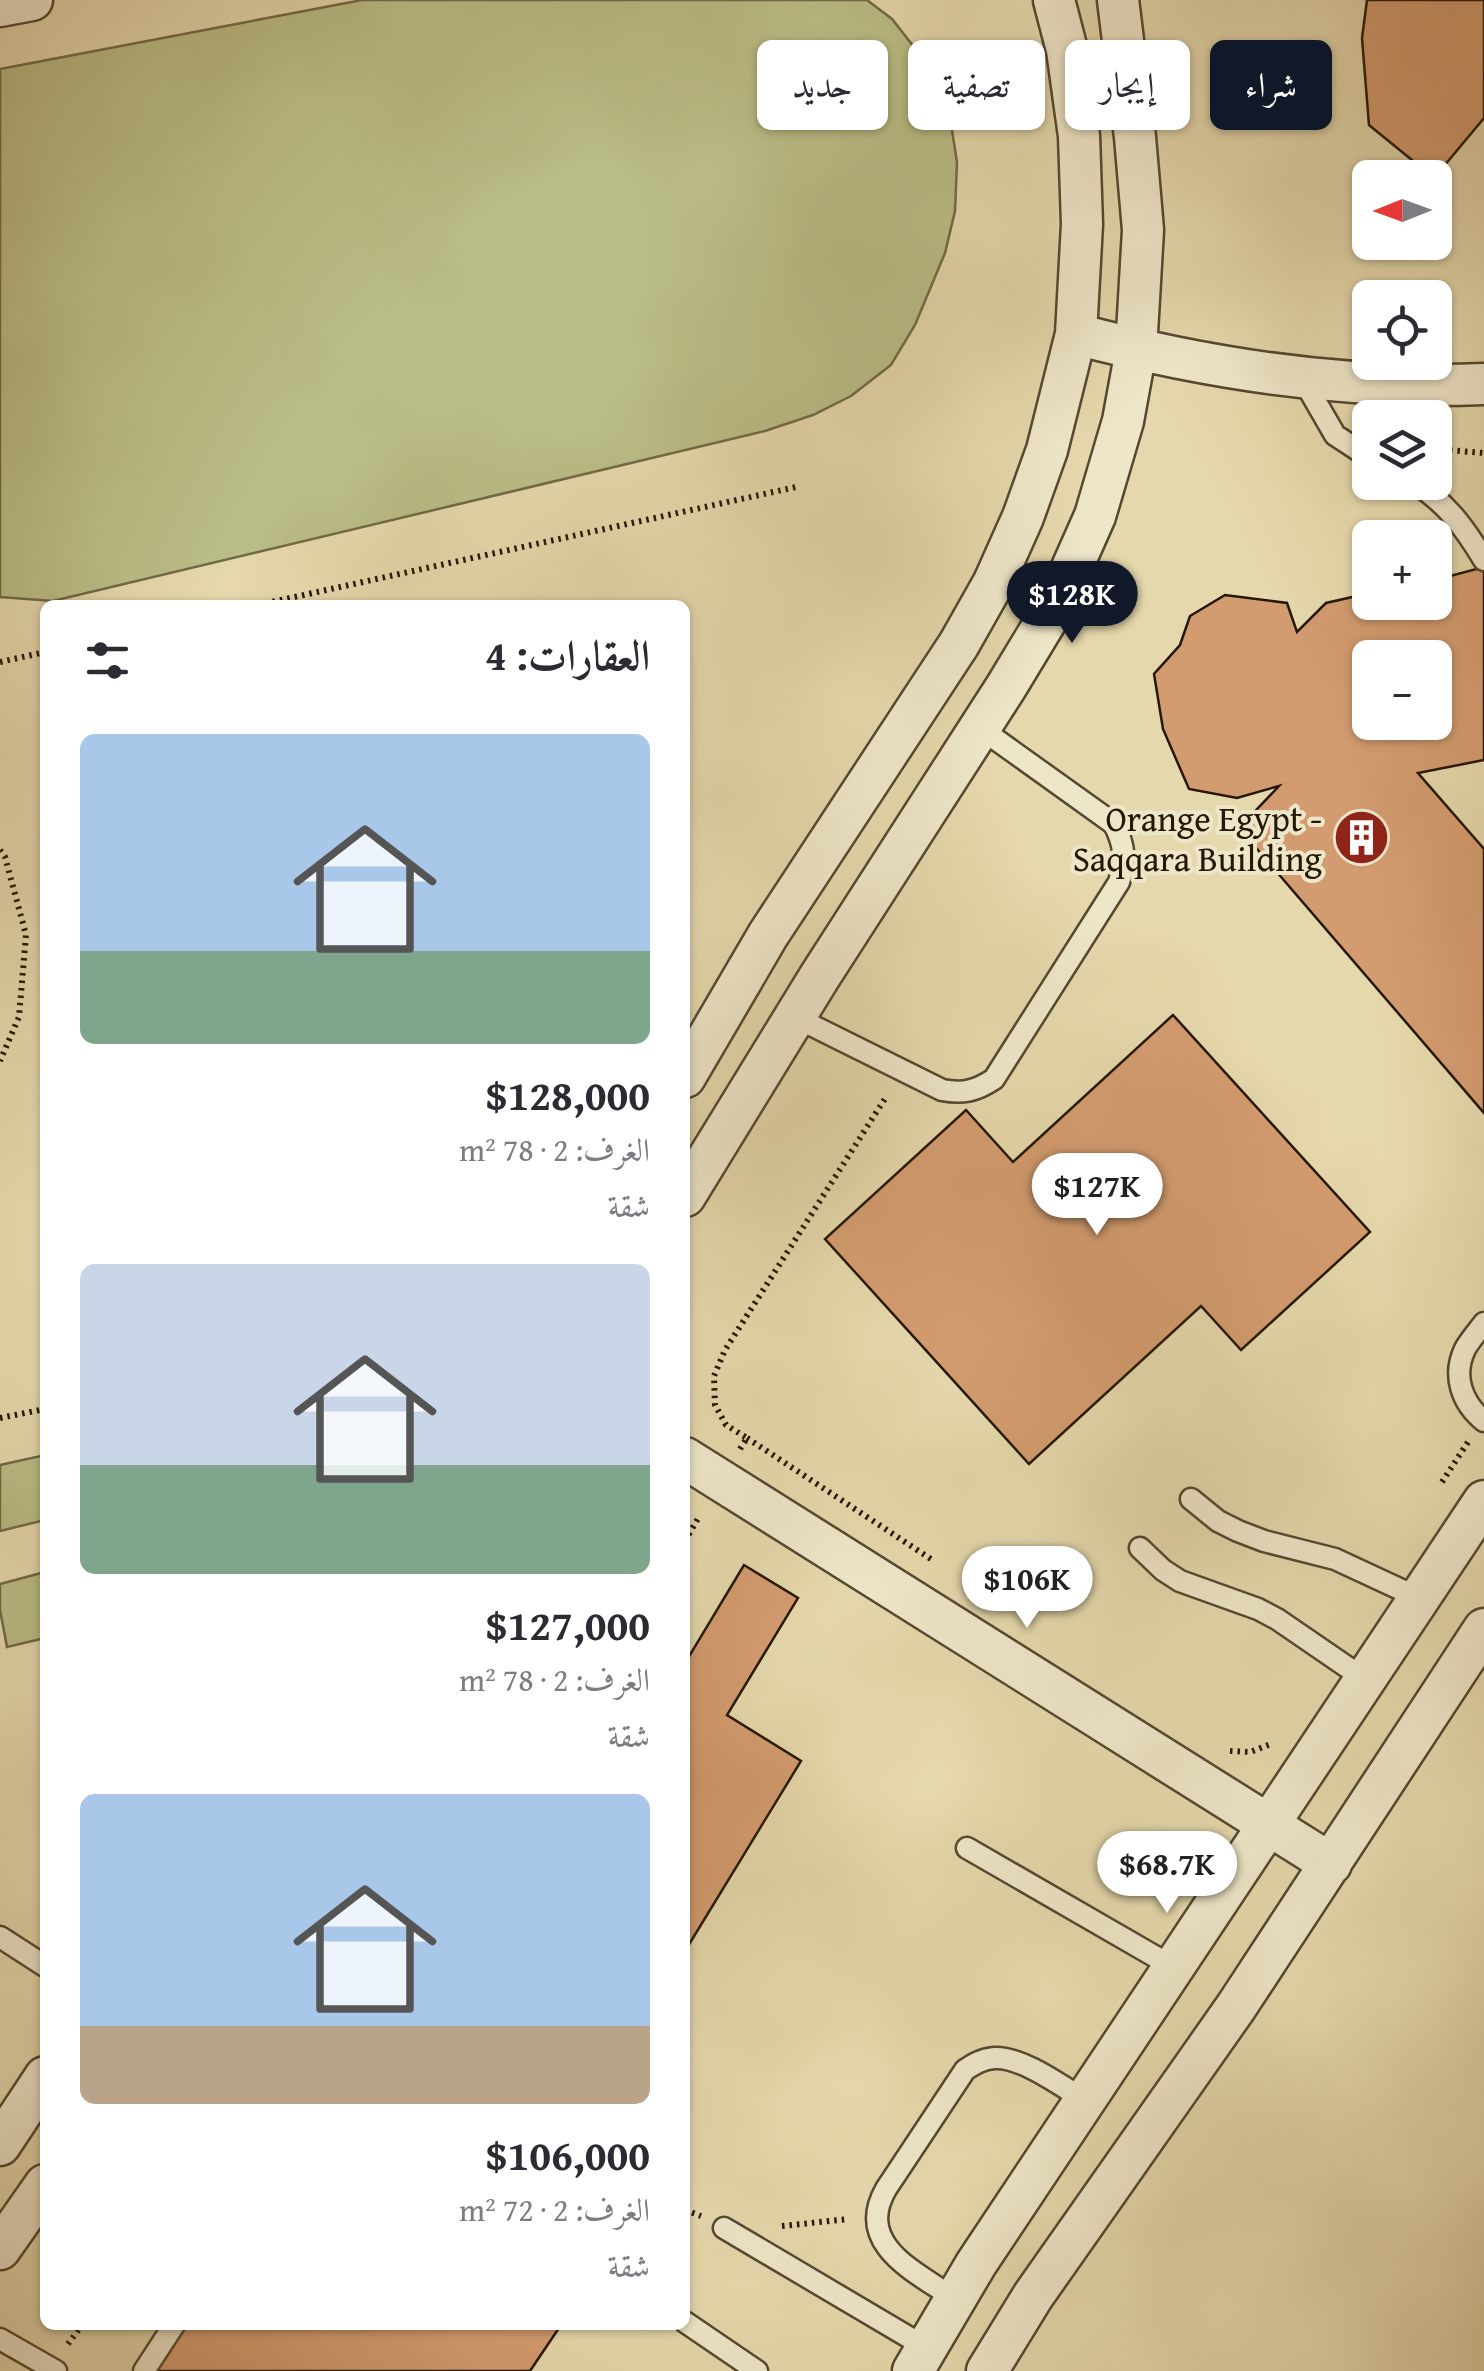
<!DOCTYPE html>
<html lang="ar">
<head>
<meta charset="utf-8">
<style>
	:root { --surface:#fff; --page:#f2f2f3; --text:#2b2b33; --muted:#7c7c81; --accent:#111827 }
	body { margin:0; font-family:"Gentium Book Plus",Amiri,serif; background:var(--page); color:var(--text); direction:rtl; height:100vh; display:flex; flex-direction:column; font-size:38px; white-space:nowrap }
	* { box-sizing:border-box; margin:0 }
	p { font-size:32px; color:var(--muted) }
	.icon { flex:none; width:55px; height:55px; fill:none; stroke:currentColor; stroke-width:2; stroke-linecap:round; stroke-linejoin:round }
	.map { position:relative; flex:1; overflow:hidden; direction:ltr }
	.drawer { position:absolute; left:40px; top:600px; width:650px; height:1730px; display:flex; flex-direction:column; background:var(--surface); border-radius:15px; box-shadow:0 2px 8px #0004; direction:rtl }
	.drawer>* { flex:none }
	.guide { position:absolute; left:720px; top:40px; width:612px; height:90px; direction:rtl; display:flex; gap:20px }
	.needle { width:65px; rotate:269deg }
	.buttons { position:absolute; left:1352px; top:160px; display:grid; gap:20px }
	.buttons a { display:grid; place-items:center; width:100px; height:100px; border-radius:15px; background:var(--surface); box-shadow:0 2px 8px #0004; font-size:50px }
	.price { position:absolute; translate:-50% -85px; padding:0 22px; border-radius:35px; background:#fff; color:#222; font-size:32px; line-height:65px; filter:drop-shadow(0 2px 5px #0008) }
	.price::after { content:''; position:absolute; left:50%; top:60px; width:30px; height:22px; margin-left:-15px; background:inherit; clip-path:polygon(0 0,100% 0,50% 100%) }
	.price.selected { background:var(--accent); color:#fff }
	ul { padding:0; list-style:none }
	li { display:grid; align-content:center; gap:20px; height:530px; padding:0 40px }
	li span { display:grid; place-items:center; height:310px; border-radius:15px; color:#555 }
	li>.icon { margin-inline-start:auto }
	span .icon { width:180px; height:180px; fill:#fffc; stroke-width:1 }
	li b { font-size:42px }
	h2 { display:flex; justify-content:space-between; align-items:center; height:120px; padding:0 40px; font-size:42px }
	.chip { padding:0 35px; border-radius:15px; background:var(--surface); box-shadow:0 2px 8px #0004; font-size:35px; line-height:90px }
	.chip.selected { background:var(--accent); color:#fff }
	.map>svg:first-child { display:block }
	.green { fill:#babd86; stroke:#706a46; stroke-width:2.5 }
	.building { fill:#d39c70; stroke:#251806; stroke-width:2.5; fill-rule:evenodd }
	.lines { fill:none; stroke-linecap:round; stroke-linejoin:round }
	.service-casing { stroke:#554830; stroke-width:25 }
	.minor-casing { stroke:#554830; stroke-width:45 }
	.path { stroke:#251806; stroke-width:6; stroke-dasharray:2.5 5; stroke-linecap:butt }
	.service { stroke:#eee6c9; stroke-width:20 }
	.minor { stroke:#eee6c9; stroke-width:40 }
	.labels { text-anchor:middle; dominant-baseline:central; stroke-width:8; stroke-linejoin:round; paint-order:stroke }
	.poi-label { font-size:35px; fill:#251806; stroke:#eee6c9; text-anchor:end }
</style>
</head>
<body>
<div class="map">
<svg width="1484" height="2371" viewBox="0 0 1484 2371">
	<rect width="100%" height="100%" fill="#e5d8ac"/>
	<filter id="stains"><feTurbulence type="fractalNoise" baseFrequency=".002" numOctaves="4"/><feColorMatrix values="0 0 0 0 .2 0 0 0 0 .09 0 0 0 0 .02 0 0 0 .5 -.17"/></filter>
	<radialGradient id="worn" r=".72"><stop offset=".6" stop-color="#630" stop-opacity="0"/><stop offset="1" stop-color="#630" stop-opacity=".3"/></radialGradient>
	<!-- green -->
	<path class="green" d="M362,0H867L892,19L928,65L949,111L957,162L955,211L945,253L915,325L891,365L851,396L813,415L765,431L53,601L0,597V69Z
		M45,1455V1520L0,1531V1465Z
		M45,1572V1638L7,1647L0,1610V1584Z"/>
	<!-- building -->
	<path class="building" d="M1367,0H1484V118L1434,178L1369,125L1362,38Z
		M1484,567V760L1418,773L1484,849V1113L1239,828L1279,786L1237,798L1189,789L1163,729L1154,674L1180,645L1190,616L1225,595L1287,603L1297,632L1326,603L1370,593V602H1435V580ZM1370,658H1435V722H1370Z
		M1173,1015L1370,1232L1241,1350L1201,1306L1029,1464L825,1239L966,1110L1013,1162Z
		M744,1565L798,1598L727,1715L801,1761L685,1951V1663Z
		M177,2325H561L530,2371H148Z"/>
	<g class="lines">
		<defs>
			<path id="service" d="M1302,378L1335,435L1370,458
				M1413,482C1446,502 1464,527 1484,560
				M795,1017L942,1090C963,1094 976,1091 994,1079L1119,882C1126,860 1125,846 1114,824L980,728
				M1484,1323C1478,1331 1470,1340 1465,1349C1452,1376 1462,1403 1484,1421
				M1191,1499L1218,1521L1238,1531L1264,1541L1335,1559L1419,1598
				M1140,1548L1163,1570L1180,1581L1258,1609L1277,1619L1366,1680
				M967,1848L1175,1968
				M0,1937L45,1966
				M724,2228L927,2348
				M955,2299C916,2272 854,2245 886,2189L965,2070C974,2064 982,2059 994,2058C1021,2056 1063,2087 1086,2101
				M685,2322L757,2371
				M0,2339L56,2371
				M144,2371L174,2325"/>
			<path id="minor" d="M0,6L32,0
				M1076,334C1208,369 1347,390 1484,384
				M685,1077L768,935L959,644L994,582L1023,517L1047,450L1076,334L1082,224L1079,136L1067,50L1054,0
				M685,1196L820,976L1006,687L1055,606L1095,516L1123,421L1136,350L1143,230L1135,137L1118,0
				M685,1458L1331,1864
				M0,2145L45,2077
				M0,2249L45,2185
				M913,2371L976,2264L1484,1501
				M987,2371L1033,2296L1236,2007L1484,1629"/>
		</defs>
		<!-- service casing -->
		<use href="#service" class="service-casing"/>
		<!-- minor casing -->
		<use href="#minor" class="minor-casing"/>
		<!-- path -->
		<path class="path" d="M1435,449L1484,453
			M258,605L796,487
			M0,662L45,652
			M0,850L5,857L26,935L19,1017L0,1061
			M0,1418L45,1409
			M747,1438L934,1561
			M740,1449L747,1438L726,1425L715,1405L714,1376L725,1350L886,1097
			M1442,1482L1468,1442
			M685,1541L700,1515
			M1230,1751L1250,1752L1271,1744
			M685,2210L701,2216
			M782,2226L849,2219
			M68,2344L82,2325"/>
		<!-- service -->
		<use href="#service" class="service"/>
		<!-- minor -->
		<use href="#minor" class="minor"/>
	</g>
	<!-- icons -->
	<defs>
		<symbol id="building-disc" viewBox="-11 -11 22 22"><circle r="9.5" fill="#8f2418" stroke="#eee6c9"/><path d="M-4-6H4V6H1V3H-1V6H-4ZM-2.5-4.3h1.7v1.8h-1.7ZM.8-4.3h1.7v1.8H.8ZM-2.5-1h1.7V.8h-1.7ZM.8-1h1.7V.8H.8Z" fill="#fff"/></symbol>
	</defs>
	<g fill-rule="evenodd">
		<use href="#building-disc" x="1330" y="806" width="63" height="63"/>
	</g>
	<g class="labels">
		<!-- poi labels -->
		<g class="poi-label">
			<text x="1322" y="818">Orange Egypt -<tspan x="1322" dy="40">Saqqara Building</tspan></text>
		</g>
	</g>
	<rect width="100%" height="100%" filter="url(#stains)"/>
	<rect width="100%" height="100%" fill="url(#worn)"/>
</svg>
<div class="buttons">
<a><svg class="needle" viewBox="-14 -14 28 28"><path d="M0-13l5 13h-10z" fill="#e53935"/><path d="M0 13l5-13h-10z" fill="#7c7c81"/></svg></a>
<a><svg class="icon" aria-label="locate" viewBox="0 0 24 24"><circle cx="12" cy="12" r="6"/><path d="M12 2v4M12 18v4M2 12h4M18 12h4"/></svg></a>
<a><svg class="icon" aria-label="layers" viewBox="0 0 24 24"><path d="M12 4l9 5-9 5-9-5zM3 14l9 5 9-5"/></svg></a>
<a>+</a>
<a>−</a>
</div>
<b class="price selected" style="left:1072px;top:646px">$128K</b>
<b class="price" style="left:1097px;top:1238px">$127K</b>
<b class="price" style="left:1027px;top:1631px">$106K</b>
<b class="price" style="left:1167px;top:1916px">$68.7K</b>
<div class="guide">
<a class="chip selected">شراء</a>
<a class="chip">إيجار</a>
<a class="chip">تصفية</a>
<a class="chip">جديد</a>
</div>
<section class="drawer">
<h2>العقارات: 4<svg class="icon" aria-label="filters" viewBox="0 0 24 24"><path d="M4 7h16M4 17h16"/><circle cx="9" cy="7" r="2"/><circle cx="15" cy="17" r="2"/></svg></h2>
<ul>
<li><span style="background:linear-gradient(#a9c7e8 70%,#7fa58c 0)"><svg class="icon" aria-label="home" viewBox="0 0 24 24"><path d="M3 11l9-7 9 7M6 9v11h12V9"/></svg></span><div><b>$128,000</b><p>الغرف: 2 · 78 m²</p><p>شقة</p></div></li>
<li><span style="background:linear-gradient(#c9d6e8 65%,#7fa58c 0)"><svg class="icon" aria-label="home" viewBox="0 0 24 24"><path d="M3 11l9-7 9 7M6 9v11h12V9"/></svg></span><div><b>$127,000</b><p>الغرف: 2 · 78 m²</p><p>شقة</p></div></li>
<li><span style="background:linear-gradient(#a9c7e8 75%,#b9a48a 0)"><svg class="icon" aria-label="home" viewBox="0 0 24 24"><path d="M3 11l9-7 9 7M6 9v11h12V9"/></svg></span><div><b>$106,000</b><p>الغرف: 2 · 72 m²</p><p>شقة</p></div></li>
</ul>
</section>
</div>
</body>
</html>
